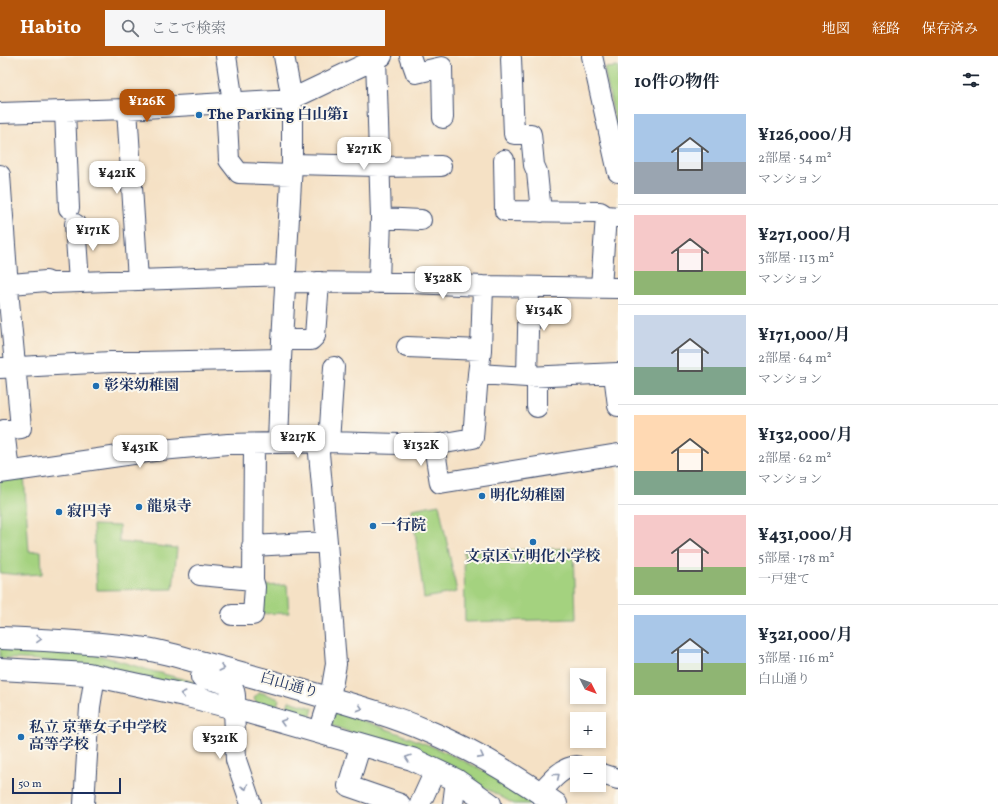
<!DOCTYPE html>
<html lang="ja">
<head>
<meta charset="utf-8">
<style>
	:root { --surface:#fff; --page:#f6f6f7; --text:#1f2937; --muted:#747a83; --line:#e0e1e3; --accent:#b45309 }
	body { margin:0; font-family:Vollkorn,"Noto Serif JP",serif; background:var(--page); color:var(--text); height:100vh; display:flex; flex-direction:column; font-size:15px; white-space:nowrap }
	* { box-sizing:border-box; margin:0 }
	p { font-size:13px; color:var(--muted) }
	.icon { flex:none; width:22px; height:22px; fill:none; stroke:currentColor; stroke-width:2; stroke-linecap:round; stroke-linejoin:round }
	.map { position:relative; flex:1; overflow:hidden }
	.sheet { display:flex; flex-direction:column; background:var(--surface); width:380px }
	.sheet>* { flex:none }
	.needle { width:26px; rotate:132deg }
	.buttons { position:absolute; left:570px; top:612px; display:grid; gap:8px }
	.buttons a { display:grid; place-items:center; width:36px; height:36px; border-radius:0px; background:var(--surface); box-shadow:0 2px 6px #0003; font-size:20px }
	.scale { position:absolute; left:12px; bottom:10px; width:109px; box-sizing:border-box; padding-left:4px; border:2px solid #1b2f5e; border-top:0; font-size:11px; line-height:14px; white-space:nowrap; color:#1b2f5e; -webkit-text-stroke:3px #fbf7ec; paint-order:stroke }
	.price { position:absolute; translate:-50% -34px; padding:0 9px; border-radius:8px; background:#fff; color:#222; font-size:13px; line-height:26px; filter:drop-shadow(0 1px 2px #0008) }
	.price::after { content:''; position:absolute; left:50%; top:24px; width:12px; height:9px; margin-left:-6px; background:inherit; clip-path:polygon(0 0,100% 0,50% 100%) }
	.price.selected { background:var(--accent); color:#fff }
	ul { padding:0; list-style:none }
	li { display:flex; align-items:center; gap:12px; height:100px; padding:0 16px }
	li+li { border-top:1px solid var(--line) }
	li span { display:grid; place-items:center; flex:none; width:112px; height:80px; border-radius:0px; color:#555 }
	li>.icon { margin-inline-start:auto }
	span .icon { width:48px; height:48px; fill:#fffc; stroke-width:1 }
	li b { font-size:17px }
	h2 { display:flex; justify-content:space-between; align-items:center; height:48px; padding:0 16px; font-size:17px }
	header { display:flex; align-items:center; gap:24px; box-sizing:border-box; height:56px; padding:0 20px; background:var(--accent); color:#fff }
	header strong { font-size:19px }
	nav { display:flex; gap:22px; margin-inline-start:auto; font-size:14px }
	.search { width:280px; height:36px; background:var(--page); display:flex; align-items:center; gap:10px; box-sizing:border-box; padding:0 14px; border-radius:0px; color:var(--muted); font-size:15px }
	main { display:flex; flex:1; min-height:0 }
	.map>svg:first-child { display:block }
	.green { fill:#a4d27f; stroke:#60806e }
	.lines { fill:none; stroke-linecap:round; stroke-linejoin:round }
	.minor-casing { stroke:#3c4a6d; stroke-width:22 }
	.major-casing { stroke:#3c4a6d; stroke-width:24 }
	.minor { stroke:#fff; stroke-width:20 }
	.major { stroke:#fff; stroke-width:22 }
	.oneway { stroke:#8d97ae }
	.poi-dot { fill:#1f6fb2; stroke:#fbf7ec; stroke-width:1.5 }
	.labels { text-anchor:middle; dominant-baseline:central; stroke-width:4; stroke-linejoin:round; paint-order:stroke }
	.poi-label { font-size:15px; font-weight:bold; fill:#1b2f5e; stroke:#fbf7ec; text-anchor:start }
	.street-label { font-size:15px; fill:#1b2f5e; stroke:#fbf7ec }
</style>
</head>
<body>
<header>
<strong>Habito</strong>
<div class="search"><svg class="icon" aria-label="search" viewBox="0 0 24 24"><circle cx="10" cy="10" r="6"/><path d="M15 15l6 6"/></svg>ここで検索</div>
<nav><a>地図</a><a>経路</a><a>保存済み</a></nav>
</header>
<main>
<div class="map">
<svg width="618" height="748" viewBox="0 0 618 748">
	<rect width="100%" height="100%" fill="#fbf7ec"/>
	<filter id="ink" filterUnits="userSpaceOnUse"><feTurbulence type="fractalNoise" baseFrequency=".025" numOctaves="2"/><feDisplacementMap in="SourceGraphic" scale="8" xChannelSelector="R" yChannelSelector="G"/><feConvolveMatrix kernelMatrix="1 2 1 2 8 2 1 2 1" color-interpolation-filters="sRGB"/></filter>
	<filter id="wash" filterUnits="userSpaceOnUse"><feTurbulence type="fractalNoise" baseFrequency=".012" numOctaves="4" result="noise"/><feDisplacementMap in="SourceGraphic" scale="16" xChannelSelector="R" yChannelSelector="G"/><feGaussianBlur stdDeviation="0.9" result="paint"/><feColorMatrix in="noise" values="0 0 0 0 0 0 0 0 0 0 0 0 0 0 0 0 0 1.4 0 .05"/><feComposite in="paint" operator="in"/></filter>
	<g filter="url(#wash)">
		<rect width="100%" height="100%" fill="#f5e1c5"/>
		<!-- green -->
		<path class="green" d="M618,11V79L604,12Z
			M24,417L29,496L41,495L42,518L22,519L0,517V421Z
			M439,448L457,536L424,542L412,453Z
			M93,469L119,470V486L177,492L173,533L97,534Z
			M573,492L575,563L465,566L464,495Z
			M287,529L289,557L256,558L258,530Z
			M0,588L92,597L152,615L221,633L222,638L92,610L39,604L0,602Z
			M259,637H263L279,643L276,654L256,647L254,642Z
			M289,645L313,652L310,663L286,656Z
			M334,657H339C386,672 434,689 478,712C498,723 518,736 538,748H514L469,723L334,670L331,668Z"/>
	</g>
	<g filter="url(#ink)">
		<g class="lines">
			<defs>
				<path id="minor" d="M226,0L233,46
					M410,0L416,17L442,11L443,62
					M592,0L618,116
					M376,2L381,162L379,227
					M511,2L514,78H531L534,109L537,116L541,156
					M226,47L229,104L239,117L291,119
					M127,53L138,224
					M65,55L69,152
					M0,57L127,53L292,43L382,0
					M504,104L505,155L600,156L606,160L618,161
					M292,108L380,110
					M380,111L441,110
					M0,119L9,245L21,372L4,374L9,415
					M381,162L421,164
					M75,168L79,226
					M285,226L411,227L483,230L618,232
					M0,229L46,225L51,227L286,219
					M601,231L606,160
					M282,284H311L315,280L319,226
					M407,291L481,294
					M0,312L111,306H139L281,303
					M478,318L527,321L618,317
					M614,318L618,350
					M527,321L529,231
					M537,321V351
					M318,386L327,486L336,608L330,642L319,676
					M329,386L334,311
					M278,387L281,303L292,108V43L284,0
					M434,389L440,427L618,398
					M0,417L161,394L228,388L329,386L434,389L473,382L478,318L481,294L483,230
					M252,490L327,486
					M200,519L253,524L254,388
					M232,559H253L255,531L253,524
					M234,652L236,704L251,748
					M361,688L348,730L400,748
					M599,717L618,723
					M540,737C550,726 561,711 577,710
					M84,748L90,651L95,619
					M420,748L435,715
					M453,748L456,724"/>
				<path id="major" d="M0,582C46,584 93,586 138,592C156,594 174,599 191,604C224,612 255,621 287,630C333,644 381,655 425,674C472,693 515,719 556,748
					M0,613L88,618L184,639L234,652L412,703L456,724L490,748
					M202,621C211,623 230,625 233,635C235,640 234,647 234,652"/>
			</defs>
			<!-- minor casing -->
			<use href="#minor" class="minor-casing"/>
			<!-- major casing -->
			<use href="#major" class="major-casing"/>
			<!-- minor -->
			<use href="#minor" class="minor"/>
			<!-- major -->
			<use href="#major" class="major"/>
		</g>
		<!-- one-way arrows -->
		<defs><path id="oneway-chevron" d="M-2-3.5L2.5 0L-2 3.5" fill="none" stroke-width="1.6" stroke-linecap="round" stroke-linejoin="round"/></defs>
		<g class="oneway">
			<use href="#oneway-chevron" transform="translate(39 583) rotate(2)"/>
			<use href="#oneway-chevron" transform="translate(222 612) rotate(14)"/>
			<use href="#oneway-chevron" transform="translate(183 638) rotate(-167)"/>
			<use href="#oneway-chevron" transform="translate(360 652) rotate(17)"/>
			<use href="#oneway-chevron" transform="translate(283 666) rotate(-164)"/>
			<use href="#oneway-chevron" transform="translate(481 700) rotate(28)"/>
			<use href="#oneway-chevron" transform="translate(408 702) rotate(-162)"/>
			<use href="#oneway-chevron" transform="translate(557 720) rotate(-39)"/>
			<use href="#oneway-chevron" transform="translate(245 731) rotate(71)"/>
		</g>
	</g>
	<!-- markers -->
	<g class="poi-dot">
		<circle cx="199" cy="59" r="4"/>
		<circle cx="96" cy="330" r="4"/>
		<circle cx="482" cy="440" r="4"/>
		<circle cx="139" cy="451" r="4"/>
		<circle cx="59" cy="456" r="4"/>
		<circle cx="373" cy="470" r="4"/>
		<circle cx="533" cy="486" r="4"/>
		<circle cx="21" cy="681" r="4"/>
	</g>
	<g class="labels">
		<!-- poi labels -->
		<g class="poi-label">
			<text x="207" y="59">The Parking 白山第1</text>
			<text x="104" y="330">彰栄幼稚園</text>
			<text x="490" y="440">明化幼稚園</text>
			<text x="147" y="451">龍泉寺</text>
			<text x="67" y="456">寂円寺</text>
			<text x="381" y="470">一行院</text>
			<text x="533" y="501" text-anchor="middle">文京区立明化小学校</text>
			<text x="29" y="672">私立 京華女子中学校<tspan x="29" dy="17">高等学校</tspan></text>
		</g>
		<!-- street labels -->
		<g class="street-label">
			<text transform="translate(289 630) rotate(16)">白山通り</text>
		</g>
	</g>
</svg>
<div class="buttons">
<a><svg class="needle" viewBox="-14 -14 28 28"><path d="M0-13l5 13h-10z" fill="#e53935"/><path d="M0 13l5-13h-10z" fill="#747a83"/></svg></a>
<a>+</a>
<a>−</a>
</div>
<div class="scale">50 m</div>
<b class="price selected" style="left:147px;top:67px">¥126K</b>
<b class="price" style="left:364px;top:115px">¥271K</b>
<b class="price" style="left:117px;top:139px">¥421K</b>
<b class="price" style="left:93px;top:196px">¥171K</b>
<b class="price" style="left:443px;top:244px">¥328K</b>
<b class="price" style="left:544px;top:276px">¥134K</b>
<b class="price" style="left:298px;top:403px">¥217K</b>
<b class="price" style="left:421px;top:411px">¥132K</b>
<b class="price" style="left:140px;top:413px">¥431K</b>
<b class="price" style="left:220px;top:704px">¥321K</b>
</div>
<section class="sheet">
<h2>10件の物件<svg class="icon" aria-label="filters" viewBox="0 0 24 24"><path d="M4 7h16M4 17h16"/><circle cx="9" cy="7" r="2"/><circle cx="15" cy="17" r="2"/></svg></h2>
<ul>
<li><span style="background:linear-gradient(#a9c7e8 60%,#9aa5b1 0)"><svg class="icon" aria-label="home" viewBox="0 0 24 24"><path d="M3 11l9-7 9 7M6 9v11h12V9"/></svg></span><div><b>¥126,000/月</b><p>2部屋 · 54 m²</p><p>マンション</p></div></li>
<li><span style="background:linear-gradient(#f6c9c9 70%,#8fb573 0)"><svg class="icon" aria-label="home" viewBox="0 0 24 24"><path d="M3 11l9-7 9 7M6 9v11h12V9"/></svg></span><div><b>¥271,000/月</b><p>3部屋 · 113 m²</p><p>マンション</p></div></li>
<li><span style="background:linear-gradient(#c9d6e8 65%,#7fa58c 0)"><svg class="icon" aria-label="home" viewBox="0 0 24 24"><path d="M3 11l9-7 9 7M6 9v11h12V9"/></svg></span><div><b>¥171,000/月</b><p>2部屋 · 64 m²</p><p>マンション</p></div></li>
<li><span style="background:linear-gradient(#ffd9b3 70%,#7fa58c 0)"><svg class="icon" aria-label="home" viewBox="0 0 24 24"><path d="M3 11l9-7 9 7M6 9v11h12V9"/></svg></span><div><b>¥132,000/月</b><p>2部屋 · 62 m²</p><p>マンション</p></div></li>
<li><span style="background:linear-gradient(#f6c9c9 65%,#8fb573 0)"><svg class="icon" aria-label="home" viewBox="0 0 24 24"><path d="M3 11l9-7 9 7M6 9v11h12V9"/></svg></span><div><b>¥431,000/月</b><p>5部屋 · 178 m²</p><p>一戸建て</p></div></li>
<li><span style="background:linear-gradient(#a9c7e8 60%,#8fb573 0)"><svg class="icon" aria-label="home" viewBox="0 0 24 24"><path d="M3 11l9-7 9 7M6 9v11h12V9"/></svg></span><div><b>¥321,000/月</b><p>3部屋 · 116 m²</p><p>白山通り</p></div></li>
</ul>
</section>
</main>
</body>
</html>
